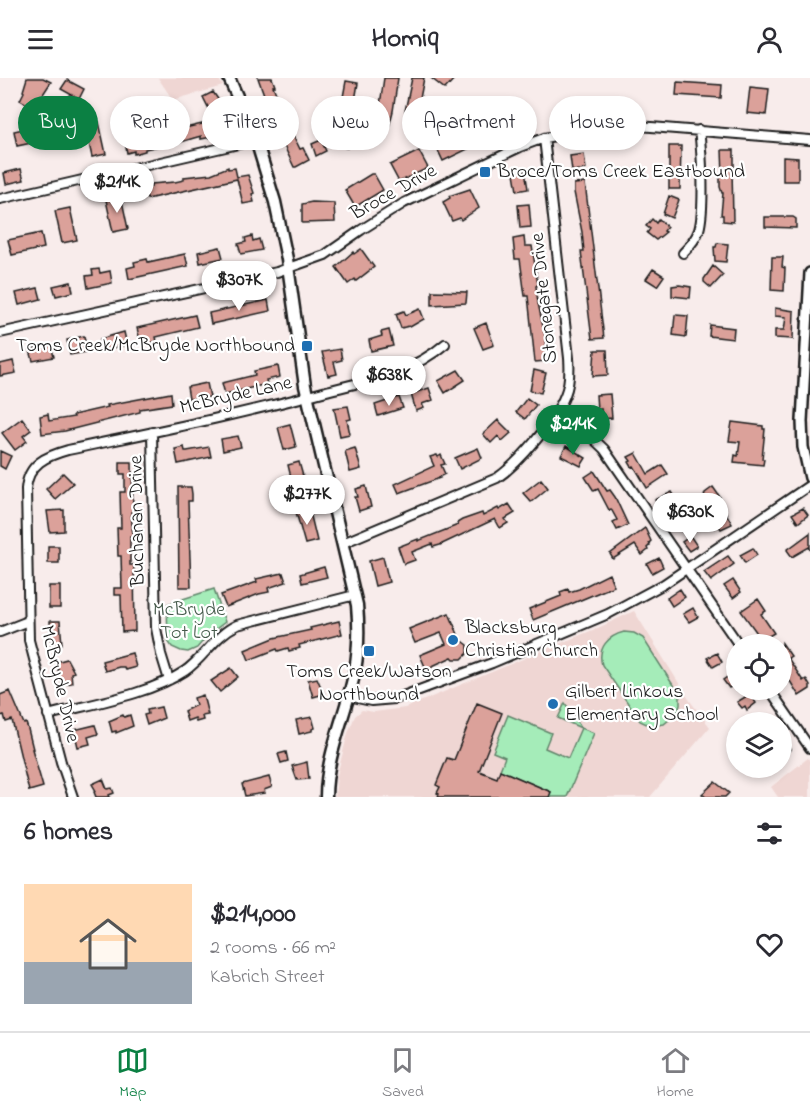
<!DOCTYPE html>
<html lang="en">
<head>
<meta charset="utf-8">
<style>
	:root { --surface:#fff; --page:#f2f2f3; --text:#2b2b33; --muted:#7c7c81; --line:#e1e1e2; --accent:#0b8043 }
	body { margin:0; font-family:"Indie Flower",sans-serif; background:var(--page); color:var(--text); height:100vh; display:flex; flex-direction:column; font-size:22px; white-space:nowrap }
	* { box-sizing:border-box; margin:0 }
	p { font-size:20px; color:var(--muted) }
	.icon { flex:none; width:33px; height:33px; fill:none; stroke:currentColor; stroke-width:2; stroke-linecap:round; stroke-linejoin:round }
	.map { position:relative; height:719px; overflow:hidden }
	.drawer { display:flex; flex-direction:column; background:var(--surface); flex:1 }
	.drawer>* { flex:none }
	.banner { position:absolute; left:18px; top:18px; width:774px; height:54px; display:flex; gap:12px }
	.controls { position:absolute; left:726px; top:556px; display:grid; gap:12px }
	.controls a { display:grid; place-items:center; width:66px; height:66px; border-radius:50%; background:var(--surface); box-shadow:0 3px 9px #0003; font-size:30px }
	.price { position:absolute; translate:-50% -51px; padding:0 14px; border-radius:21px; background:#fff; color:#222; font-size:20px; line-height:39px; filter:drop-shadow(0 2px 3px #0008) }
	.price::after { content:''; position:absolute; left:50%; top:36px; width:18px; height:14px; margin-left:-9px; background:inherit; clip-path:polygon(0 0,100% 0,50% 100%) }
	.price.on { background:var(--accent); color:#fff }
	ul { padding:0; list-style:none }
	li { display:flex; align-items:center; gap:18px; height:150px; padding:0 24px }
	li span { display:grid; place-items:center; flex:none; width:168px; height:120px; border-radius:0px; color:#555 }
	li>.icon { margin-inline-start:auto }
	span .icon { width:72px; height:72px; fill:#fffc; stroke-width:1 }
	li b { font-size:26px }
	h2 { display:flex; justify-content:space-between; align-items:center; height:72px; padding:0 24px; font-size:26px }
	.pill { padding:0 21px; border-radius:27px; background:var(--surface); box-shadow:0 3px 9px #0003; font-size:21px; line-height:54px }
	.pill.on { background:var(--accent); color:#fff }
	header { display:flex; justify-content:space-between; align-items:center; height:78px; padding:0 24px; background:var(--surface); font-size:27px; font-weight:700 }
	.tabs { display:flex; justify-content:space-around; align-items:center; height:84px; border-top:2px solid var(--line); background:var(--surface); font-size:16px; color:var(--muted) }
	.tabs a { display:grid; justify-items:center; gap:3px }
	.tabs .on { color:var(--accent) }
	.map>svg:first-child { display:block }
	.built { fill:#efd6d3 }
	.green { fill:#a5ecb9; stroke:#60846a; stroke-width:1.5 }
	.building { fill:#dba19a; stroke:#1c1c1c; stroke-width:1.5 }
	.lines { fill:none; stroke-linecap:round; stroke-linejoin:round }
	.minor-casing { stroke:#1c1c1c; stroke-width:12 }
	.tertiary-casing { stroke:#1c1c1c; stroke-width:14 }
	.secondary-casing { stroke:#1c1c1c; stroke-width:15 }
	.minor { stroke:#fff; stroke-width:8 }
	.tertiary { stroke:#fff; stroke-width:9 }
	.secondary { stroke:#fff; stroke-width:10 }
	.poi-dot { fill:#1f6fb2; stroke:#fff; stroke-width:2 }
	.labels { text-anchor:middle; dominant-baseline:central; stroke-width:4.5; stroke-linejoin:round; paint-order:stroke }
	.poi-label { font-size:20px; fill:#1c1c1c; stroke:#fff; text-anchor:start }
	.street-label { font-size:20px; fill:#1c1c1c; stroke:#fff }
	.park-label { font-size:20px; fill:#455a4b; stroke:#fff }
</style>
</head>
<body>
<header><svg class="icon" aria-label="menu" viewBox="0 0 24 24"><path d="M4 6h16M4 12h16M4 18h16"/></svg>Homiq<svg class="icon" aria-label="person" viewBox="0 0 24 24"><circle cx="12" cy="8" r="4"/><path d="M4 21q1-7 8-7t8 7"/></svg></header>
<div class="map">
<svg width="810" height="719" viewBox="0 0 810 719">
	<rect width="100%" height="100%" fill="#f8eceb"/>
	<filter id="ink" filterUnits="userSpaceOnUse"><feTurbulence type="fractalNoise" baseFrequency=".0167" numOctaves="2"/><feDisplacementMap in="SourceGraphic" scale="12" xChannelSelector="R" yChannelSelector="G"/><feConvolveMatrix kernelMatrix="1 2 1 2 8 2 1 2 1" color-interpolation-filters="sRGB"/></filter>
	<g filter="url(#ink)">
		<!-- built -->
		<path class="built" d="M158,0H218L223,8L173,22Z
			M634,533L690,623L710,649L650,719H335L337,697L348,655L355,638L362,632L374,634L405,630L600,549Z
			M808,680L810,683V719H778L771,709Z"/>
		<!-- green -->
		<path class="green" d="M214,511L225,544L208,557L197,570L188,574L181,573L172,569L168,563L167,526Z
			M624,554L634,555L643,560L680,618V627L677,635L664,646L651,648L640,643L602,587C597,570 608,558 624,554Z
			M565,625L581,650L594,655L567,719H549L551,714L500,692L505,679L493,674L508,637L551,655L545,670L568,680L581,650L558,640Z"/>
		<!-- building -->
		<path class="building" d="M27,0H43L51,4L34,30L20,22L24,14L23,13Z
			M258,0H272L275,8H273L293,57L300,71L303,70L309,82L296,89H294L278,55Z
			M384,0H398L393,33L389,49L377,47Z
			M412,0H424L417,36L405,33Z
			M431,0H455L445,11Z
			M67,2L84,11L79,21L61,11Z
			M346,3L358,5L347,70L334,67Z
			M677,4L722,7L721,20L676,17Z
			M750,9L769,11L766,37L747,35Z
			M213,14L224,30L222,32L226,39L216,44L218,55L211,56L212,59L201,61V58L194,60L168,68V66L145,71V73L134,76V73L127,75L125,64L215,43L203,19Z
			M591,20L593,33L567,36L565,23Z
			M510,30L518,48L488,61L480,44Z
			M99,44L106,76L92,79L85,47Z
			M46,46L50,61L17,68L14,53Z
			M464,51L472,69L443,83L435,66Z
			M321,62L326,73L316,78L312,66Z
			M669,68H681L680,111H669Z
			M722,72H734V89H732L733,144L723,143V137H721L723,115H722L720,109V97H723Z
			M419,73L428,90L399,104L390,87Z
			M584,76L586,91L572,93L570,78Z
			M783,79L798,80V103H783Z
			M228,89V91L235,90L237,99L248,97L254,115L252,116L254,124L243,126L237,101L147,121L145,110L151,109V106L175,104L184,102V99L211,96Z
			M21,91L24,102L6,106L4,95Z
			M525,93L528,111L517,113L514,95Z
			M371,96H374L383,112L355,129L345,112Z
			M585,105L604,260L592,261L581,173H584L582,154L574,114V106Z
			M470,111L479,130L461,142L460,140L452,143L443,124L450,120L449,118Z
			M121,118L128,151L113,154L106,122Z
			M669,118L679,122L672,140L663,136Z
			M312,124L334,125L335,144L302,145V126Z
			M529,126L531,149L520,150L518,127Z
			M70,130L77,162L62,165L55,133Z
			M765,139H793L796,141V150L765,149Z
			M652,141L656,145L659,141L667,149L664,153L666,154L656,162L647,155L650,151L646,148Z
			M41,155L44,170L12,177L8,162Z
			M252,158L253,163L259,161L262,172L241,176L238,166L246,164L245,160Z
			M524,159L525,168H532L538,207L536,208L538,225L545,258L546,283L535,284L528,218H525L520,181H515L513,161Z
			M717,165L728,166L726,184L715,183L714,169H716Z
			M220,169L223,180L200,185L198,174Z
			M361,171L374,189L356,203L355,201L348,206L336,189L353,174L354,176Z
			M185,176L188,188L129,201L127,190L135,188L134,184L147,181L148,184Z
			M772,179H783L782,189L785,190L784,213L771,212Z
			M713,188L723,197L711,210L704,204V201Z
			M99,191L100,195L110,193L112,205L88,210L86,198L93,197L92,192Z
			M653,191L664,198L657,208L646,201Z
			M71,204L73,214L56,218L53,208Z
			M679,207L691,209L690,220L672,218V208Z
			M38,210L41,221L19,227L16,215Z
			M432,213L467,214L466,225L432,227Z
			M268,222L270,233L211,246L209,235Z
			M775,230L794,233L793,261L775,260V252H784L786,239L775,238Z
			M420,231L424,241L410,249L409,248L401,250L396,236L404,233L406,237Z
			M195,237L198,249L156,259L157,263L147,266L146,261L140,262L137,250Z
			M675,237L688,238L686,259L673,257Z
			M486,245L494,267L483,271L474,250Z
			M710,247L734,250L733,261L709,258Z
			M389,252L393,268L371,273L369,262L382,258L381,254Z
			M124,254L127,267L102,272L100,261Z
			M84,258L87,274L70,277L67,262Z
			M46,267H51L54,279L33,283L30,272Z
			M340,271L342,282L334,284L337,296L328,298L322,274Z
			M595,272H607L608,297L593,298Z
			M13,283L16,295L0,298V286Z
			M278,288L280,299L266,302L267,306L225,316L222,305L255,297L254,293Z
			M458,292L465,302L445,315L438,303Z
			M534,292L546,295L541,315L530,313Z
			M207,305L210,319L189,321L187,309Z
			M429,310L433,322L422,326L424,330L416,333L411,316Z
			M171,315L172,326L140,331V334L65,353L42,356L40,338L48,336L49,343L74,339L73,337L108,329L107,327Z
			M610,316L612,340L602,341L601,331L597,332L596,317Z
			M399,319L403,330L378,338L375,327Z
			M527,320L536,327L525,341L516,334Z
			M348,328L351,341L347,342L350,356L340,358L334,330Z
			M22,340L31,352L23,358L27,363L15,372L2,355Z
			M498,342L511,355L502,363L498,358L491,365L483,356Z
			M732,344L763,348V351H765L762,381H764L763,387L734,384L735,377L738,378L740,364L729,363Z
			M290,346L296,369L284,372L278,349Z
			M238,358L241,369L223,373L221,361Z
			M566,368L586,380L581,388L561,378Z
			M184,369L185,373H187L209,369L211,379L178,386L175,371Z
			M355,370L361,391L350,394L345,373Z
			M478,370L482,380L460,391L455,380Z
			M0,373L11,378L5,391L0,388Z
			M636,375L648,396L662,387L668,396L647,410L634,388L632,389L629,384L631,383L628,379Z
			M437,377L438,379L441,377L445,386L441,387L445,396L439,399L440,400L399,415L395,406L434,388L430,379Z
			M120,384H132L133,434H131L133,458H130V487H134L135,553L122,554L121,517H114V510H122L121,478H118L117,450H121L120,414H125V396H120Z
			M299,384L306,409L294,412L288,387Z
			M594,393L607,413L610,412L615,419L628,447L617,452L613,444L617,442L611,431L609,432L598,411L594,413L585,399Z
			M63,395L73,405L55,421L46,411Z
			M541,401L548,410L531,424L523,415Z
			M366,408L371,429L359,433L355,419H358L356,411Z
			M178,409H191L192,416V423H188L191,509H179Z
			M713,409L720,419L714,424L712,422L709,424L704,418L705,415Z
			M672,414L684,434L681,435L688,445L679,451L678,449L670,451L667,446L679,435L671,425L661,432L655,422Z
			M509,426L515,435L505,441L508,445L500,450L495,441L440,467L433,469L432,466L412,474L415,482L404,486L398,469L418,461V463L458,447L457,445L462,442L482,435L483,438L498,430L499,432Z
			M309,430L317,463L305,466L296,434Z
			M803,430L808,437L798,445L792,436Z
			M64,432V453L50,454L47,433Z
			M726,435L732,446L721,451L715,442Z
			M645,450L651,463L649,465L650,467L647,470L648,472L642,477L635,467L613,481L610,476Z
			M810,455V472L809,469L792,479L787,472Z
			M689,459H691L697,468L689,473L682,464Z
			M48,468H59V485H48Z
			M753,470L757,477L745,485L740,477Z
			M728,478L734,486L711,503L704,494Z
			M383,479L389,504L375,508L369,483Z
			M659,480L663,489L652,495L647,486Z
			M324,489L327,499L302,505L300,496Z
			M283,495L286,504L268,510L269,514L259,516L226,529L221,517L257,504L256,501Z
			M609,496L614,508L533,542L529,531L561,518L560,514L568,511L569,514L579,511Z
			M733,502L741,514L733,520L724,508Z
			M49,508H60V530H49Z
			M680,511L685,519L672,528L667,520Z
			M758,521L766,533L761,536L774,555L762,562L741,533Z
			M693,530L698,539L689,544L683,536Z
			M449,535L460,561L468,567V575L462,581H454L452,579L426,591L420,577L446,566L441,555L415,565L409,551Z
			M50,543H60L62,566L51,567Z
			M339,543L342,556L299,567L300,570L289,573L288,570L278,573L277,571L249,582L245,572L274,560L311,552L310,550Z
			M782,565L791,578L788,580L803,603L806,601L810,608V611L799,618L790,603L784,604L782,601Z
			M132,575L136,589L125,592L124,589H119L105,593L102,583Z
			M717,575L722,584L713,589L707,580Z
			M67,581L74,594L71,595L72,605L62,607L56,584Z
			M231,590L238,599L220,614L211,603Z
			M736,593V606L729,610L723,602Z
			M317,600L324,616L313,619L308,602Z
			M10,613L24,646L26,645L28,651L33,671H32L43,709L29,713L12,642L6,644L4,637L0,638V617Z
			M750,616L756,625L747,632L745,628L742,630L737,624Z
			M203,617L208,637L202,638L203,642L196,644L195,640L187,643L184,633L196,627L194,620Z
			M477,625L502,635L479,693L497,700L500,692L551,714L549,719H438L439,716L437,715L440,709L436,707L447,680L454,682Z
			M161,629L164,640L147,647L144,637L148,636L147,632Z
			M123,637L124,639L130,637L133,648L116,655V653L112,654L109,643Z
			M312,639L315,650L312,651V653L299,656L296,642Z
			M95,647L98,656L88,659L90,666L78,669L74,652Z
			M782,656L791,671L782,677Z
			M286,674L288,683L281,685L278,676Z
			M307,684L309,701L297,702L292,688Z
			M269,699L272,709L264,712L265,715L245,718L242,706Z
			M103,701L107,711L112,710L114,715L109,717L110,719H96L94,714L96,713L92,706Z
			M715,704L729,715L725,719H706L702,716Z"/>
		<g class="lines">
			<defs>
				<path id="minor" d="M0,121L256,62
					M683,175C690,168 696,161 699,152C705,131 702,74 699,52
					M0,255L277,194L325,177L361,152L404,125L520,69L544,60L588,52L639,48L810,62
					M556,334L583,351L604,371L739,567
					M152,354L156,550L161,576L169,602
					M343,465L497,400C519,385 555,343 565,317C570,305 570,293 569,280L544,60
					M0,554L28,543
					M770,612L810,670
					M348,618L371,623L395,621L492,585L608,536L664,506L810,407
					M48,637C90,626 149,617 185,593C204,580 215,557 237,547L355,517
					M73,719L61,684L29,562L26,411C28,386 46,378 68,372C153,354 239,337 323,314C367,302 409,297 445,266"/>
				<path id="tertiary" d="M810,195L802,343L803,369L810,400"/>
				<path id="secondary" d="M229,0L256,62L275,124L287,181L305,308L357,527C359,549 359,570 355,592C347,634 326,676 326,719"/>
			</defs>
			<!-- minor casing -->
			<use href="#minor" class="minor-casing"/>
			<!-- tertiary casing -->
			<use href="#tertiary" class="tertiary-casing"/>
			<!-- secondary casing -->
			<use href="#secondary" class="secondary-casing"/>
			<!-- minor -->
			<use href="#minor" class="minor"/>
			<!-- tertiary -->
			<use href="#tertiary" class="tertiary"/>
			<!-- secondary -->
			<use href="#secondary" class="secondary"/>
		</g>
	</g>
	<!-- markers -->
	<g class="poi-dot">
		<rect x="479" y="88" width="12" height="12" rx="3"/>
		<rect x="301" y="262" width="12" height="12" rx="3"/>
		<circle cx="453" cy="562" r="6"/>
		<rect x="363" y="567" width="12" height="12" rx="3"/>
		<circle cx="553" cy="626" r="6"/>
	</g>
	<g class="labels">
		<!-- poi labels -->
		<g class="poi-label">
			<text x="497" y="94">Broce/Toms Creek Eastbound</text>
			<text x="295" y="268" text-anchor="end">Toms Creek/McBryde Northbound</text>
			<text x="465" y="550">Blacksburg<tspan x="465" dy="23">Christian Church</tspan></text>
			<text x="369" y="594" text-anchor="middle">Toms Creek/Watson<tspan x="369" dy="23">Northbound</tspan></text>
			<text x="565" y="614">Gilbert Linkous<tspan x="565" dy="23">Elementary School</tspan></text>
		</g>
		<!-- street labels -->
		<g class="street-label">
			<text transform="translate(394 115) rotate(-29)">Broce Drive</text>
			<text transform="translate(545 220) rotate(-96)">Stonegate Drive</text>
			<text transform="translate(236 318) rotate(-13)">McBryde Lane</text>
			<text transform="translate(138 443) rotate(-91)">Buchanan Drive</text>
			<text transform="translate(59 606) rotate(77)">McBryde Drive</text>
		</g>
		<!-- park labels -->
		<g class="park-label">
			<text x="189" y="532">McBryde<tspan x="189" dy="23">Tot Lot</tspan></text>
		</g>
	</g>
</svg>
<div class="controls">
<a><svg class="icon" aria-label="locate" viewBox="0 0 24 24"><circle cx="12" cy="12" r="6"/><path d="M12 2v4M12 18v4M2 12h4M18 12h4"/></svg></a>
<a><svg class="icon" aria-label="layers" viewBox="0 0 24 24"><path d="M12 4l9 5-9 5-9-5zM3 14l9 5 9-5"/></svg></a>
</div>
<b class="price" style="left:117px;top:136px">$214K</b>
<b class="price" style="left:239px;top:234px">$307K</b>
<b class="price" style="left:389px;top:329px">$638K</b>
<b class="price on" style="left:573px;top:378px">$214K</b>
<b class="price" style="left:307px;top:448px">$277K</b>
<b class="price" style="left:690px;top:466px">$630K</b>
<div class="banner">
<a class="pill on">Buy</a>
<a class="pill">Rent</a>
<a class="pill">Filters</a>
<a class="pill">New</a>
<a class="pill">Apartment</a>
<a class="pill">House</a>
</div>
</div>
<section class="drawer">
<h2>6 homes<svg class="icon" aria-label="filters" viewBox="0 0 24 24"><path d="M4 7h16M4 17h16"/><circle cx="9" cy="7" r="2"/><circle cx="15" cy="17" r="2"/></svg></h2>
<ul>
<li><span style="background:linear-gradient(#ffd9b3 65%,#9aa5b1 0)"><svg class="icon" aria-label="home" viewBox="0 0 24 24"><path d="M3 11l9-7 9 7M6 9v11h12V9"/></svg></span><div><b>$214,000</b><p>2 rooms · 66 m²</p><p>Kabrich Street</p></div><svg class="icon" aria-label="heart" viewBox="0 0 24 24"><path d="M12 20l-8-8c-3-5 5-10 8-4 3-6 11-1 8 4z"/></svg></li>
</ul>
</section>
<nav class="tabs">
<a class="on"><svg class="icon" aria-label="map" viewBox="0 0 24 24"><path d="M3 6l6-2 6 2 6-2v14l-6 2-6-2-6 2zM9 4v14M15 6v14"/></svg>Map</a>
<a><svg class="icon" aria-label="saved" viewBox="0 0 24 24"><path d="M7 4h10v16l-5-4-5 4z"/></svg>Saved</a>
<a><svg class="icon" aria-label="home" viewBox="0 0 24 24"><path d="M3 11l9-7 9 7M6 9v11h12V9"/></svg>Home</a>
</nav>
</body>
</html>
